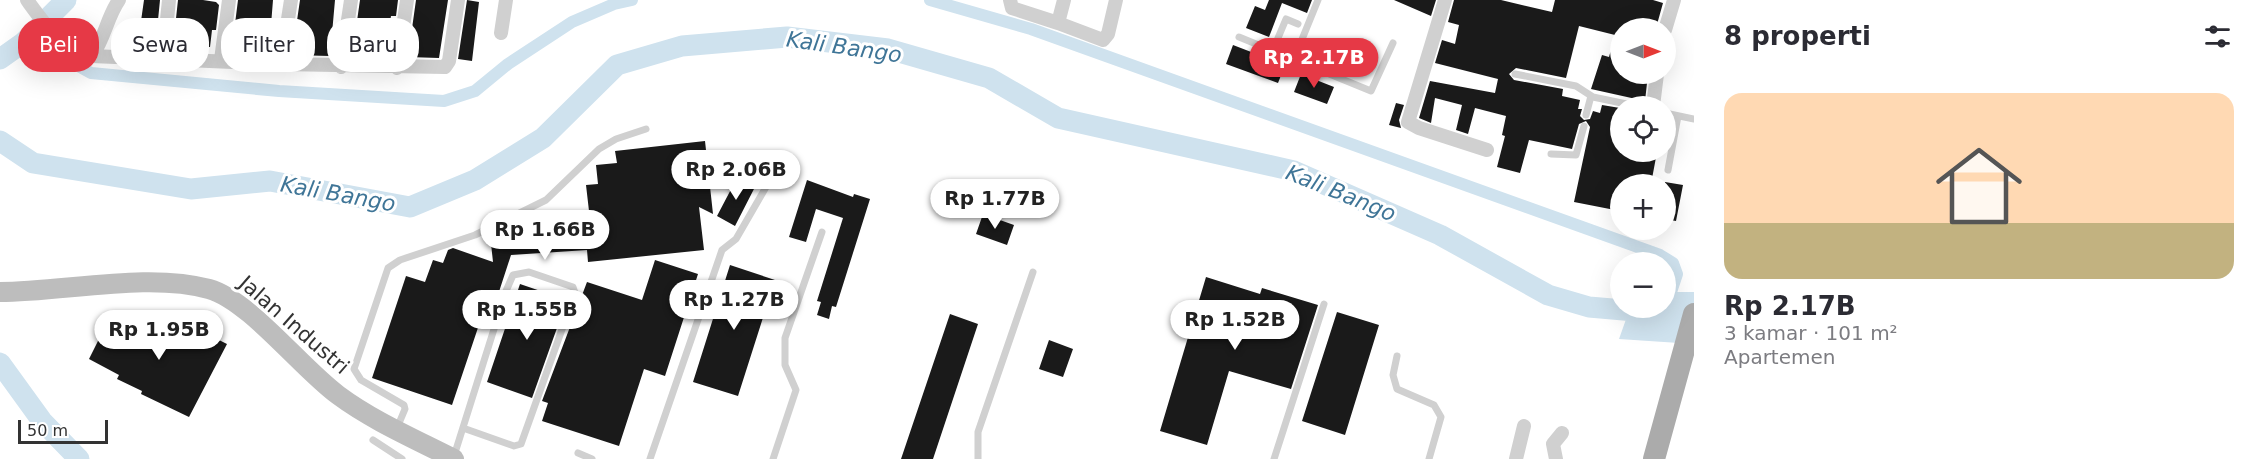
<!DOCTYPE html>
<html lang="id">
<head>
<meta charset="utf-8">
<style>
	:root { --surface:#fff; --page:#f7f7f7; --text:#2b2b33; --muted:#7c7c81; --accent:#e63946 }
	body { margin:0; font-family:"DejaVu Sans",sans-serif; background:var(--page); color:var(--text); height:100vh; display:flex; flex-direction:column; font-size:22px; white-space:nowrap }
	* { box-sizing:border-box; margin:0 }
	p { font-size:20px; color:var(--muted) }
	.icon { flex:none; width:33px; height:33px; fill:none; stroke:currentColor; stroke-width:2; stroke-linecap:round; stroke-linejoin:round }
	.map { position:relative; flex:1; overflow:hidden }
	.panel { display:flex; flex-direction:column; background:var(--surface); width:570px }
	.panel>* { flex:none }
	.guide { position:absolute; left:18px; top:18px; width:570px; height:54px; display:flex; gap:12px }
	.needle { width:39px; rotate:90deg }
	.controls { position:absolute; left:1610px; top:18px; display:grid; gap:12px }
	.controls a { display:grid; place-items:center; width:66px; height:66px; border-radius:50%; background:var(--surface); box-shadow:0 6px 24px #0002; font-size:30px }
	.scale { position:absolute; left:18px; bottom:15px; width:90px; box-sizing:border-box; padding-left:6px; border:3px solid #333; border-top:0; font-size:16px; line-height:21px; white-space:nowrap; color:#333; -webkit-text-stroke:4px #fff; paint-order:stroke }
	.price { position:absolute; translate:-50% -51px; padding:0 14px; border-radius:21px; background:#fff; color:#222; font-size:20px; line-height:39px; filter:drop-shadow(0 2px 3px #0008) }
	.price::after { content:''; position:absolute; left:50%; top:36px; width:18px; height:14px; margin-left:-9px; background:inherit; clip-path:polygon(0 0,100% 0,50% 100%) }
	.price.active { background:var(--accent); color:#fff }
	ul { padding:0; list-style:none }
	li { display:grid; align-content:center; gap:12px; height:318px; padding:0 30px }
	li span { display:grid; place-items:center; height:186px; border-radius:18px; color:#555 }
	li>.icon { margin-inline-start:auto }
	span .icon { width:108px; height:108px; fill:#fffc; stroke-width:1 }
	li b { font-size:26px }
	h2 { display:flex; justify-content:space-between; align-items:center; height:72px; padding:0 30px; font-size:26px }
	.pill { padding:0 21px; border-radius:24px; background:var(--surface); box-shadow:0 6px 24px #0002; font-size:21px; line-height:54px }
	.pill.active { background:var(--accent); color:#fff }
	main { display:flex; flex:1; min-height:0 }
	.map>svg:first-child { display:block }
	.water { fill:#cfe2ee }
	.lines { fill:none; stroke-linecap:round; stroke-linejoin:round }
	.canal { stroke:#cfe2ee; stroke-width:12 }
	.river { stroke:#cfe2ee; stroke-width:21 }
	.building { fill:#1a1a1a }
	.lane { stroke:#d0d0d0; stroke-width:7 }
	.street { stroke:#d0d0d0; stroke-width:14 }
	.secondary { stroke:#bdbdbd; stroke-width:20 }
	.primary { stroke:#ababab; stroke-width:22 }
	.labels { text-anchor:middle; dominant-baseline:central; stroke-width:6; stroke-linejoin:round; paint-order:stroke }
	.street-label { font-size:21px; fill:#333; stroke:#fff }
	.water-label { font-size:22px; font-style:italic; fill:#3f7597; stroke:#fff }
</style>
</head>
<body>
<main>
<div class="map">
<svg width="1694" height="459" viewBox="0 0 1694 459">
	<rect width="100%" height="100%" fill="#fff"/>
	<!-- water -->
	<path class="water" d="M1665,292H1694V344L1619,339L1630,308H1665Z"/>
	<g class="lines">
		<!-- canal -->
		<path class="canal" d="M930,0L1031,29L1660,255L1673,263L1677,274L1666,307
			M54,37L71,62L91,73L279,91L444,101L475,91L508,64L572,22L614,4L632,0"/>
		<!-- river -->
		<path class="river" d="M0,59L24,42L66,0
			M0,141L33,163L191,189L270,181L410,207L475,180L543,138L617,65L682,46L787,37L888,49L989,78L1058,118L1294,171L1440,235L1548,295L1589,307L1658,313
			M0,363L42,421L79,459"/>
	</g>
	<!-- building -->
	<path class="building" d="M144,0H160L155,50L117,48L118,29H128L129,21H141Z
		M178,0H203L216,2L219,5L216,30H212L210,47L173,46Z
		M238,0H273L269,50L232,48Z
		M300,0H335L330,56L292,55Z
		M360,0H398L396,16H391L384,57L352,56Z
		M416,0H448L439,58L408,57Z
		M467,0L479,2L472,61L458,59Z
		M1269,0H1312L1307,13L1282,3L1269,37L1246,28L1255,6L1265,10Z
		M1394,0H1436L1431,16Z
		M1454,0H1501L1552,12L1555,0H1653L1663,3L1656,28L1630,24L1628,28H1620V74H1648L1645,101L1591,89L1602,55L1609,57L1615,35L1579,26L1566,78L1516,68L1509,74L1514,80L1563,89L1562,96L1580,100L1578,109H1582L1580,116L1584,120L1590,119L1593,111L1600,113L1602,105L1620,108V152H1657L1651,184H1620V211L1574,202L1590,127L1586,121L1579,124L1572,149L1529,140L1520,173L1497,167L1505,136L1502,135L1506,116L1475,108L1468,134L1456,130L1462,105L1435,98L1431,123L1419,118L1430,81L1495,93L1498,79L1435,63L1442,40L1455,44L1459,25L1448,22Z
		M1233,45L1285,65L1278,83L1226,64Z
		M1301,74L1334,87L1327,104L1294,92Z
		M1396,103L1404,105L1399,120L1401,128L1389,125Z
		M705,141L713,214L699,207L704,250L588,262L587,250L511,255L495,304L487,301L452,405L372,378L406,276L425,282L433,260L443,263L448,250L453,248L493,262L490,234L493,232L584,222L583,211H589L586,185L598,184L596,165L617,163L615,151Z
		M738,176L756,185L735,226L717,216Z
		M807,180L853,197L854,194L870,199L836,307L832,306L829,319L817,315L821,302L817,301L843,218L816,209L806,242L789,237Z
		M1665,182L1683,185L1676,221L1665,219Z
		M983,214L1014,225L1007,245L976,234Z
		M655,260L698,274L665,376L644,369L619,446L542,421L548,403L542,401L587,282L642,300Z
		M730,265L775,280L738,396L693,382Z
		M1206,277L1260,294L1262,288L1318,305L1291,389L1229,371L1207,445L1160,431Z
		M520,284L567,300L532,398L487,382Z
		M1337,312L1379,325L1345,435L1302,421Z
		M950,314L978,324L933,459H901Z
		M110,317L127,326L130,320L144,327L147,321L158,327L162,320L175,327L179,320L193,327L189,334L210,344L213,337L227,344L189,417L141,394L142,391L117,379L119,375L89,359Z
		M1049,340L1073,349L1063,377L1039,369Z"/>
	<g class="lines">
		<!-- lane -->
		<path class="lane" d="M1239,37L1371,91L1393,43
			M1273,50L1286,19L1298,24
			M1294,59L1318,0
			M1515,74L1576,86L1593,97L1636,106
			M1665,113L1694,119
			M1586,115L1591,96
			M1551,154L1576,155L1584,126
			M1668,170L1678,116
			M1397,356L1393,375L1397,389L1434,405L1441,417L1429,459
			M397,428L405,409L404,405L361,380L354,369L388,268L400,260L475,235L546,200L599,149L616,139L646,129
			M373,440L402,459
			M578,453L592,459
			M454,456L506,291L513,275L529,272L573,287L575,293L521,444L514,446L463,428
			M650,459L722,250L736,239L770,180
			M773,459L796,390L785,365V338L822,232
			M978,459V432L1033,272
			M1274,459L1324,304"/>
		<!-- street -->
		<path class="street" d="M27,0C48,29 58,44 92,56L281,64L291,0
			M1010,0L1012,8L1058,23
			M1064,0L1058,23L1103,40L1108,34L1116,0
			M1445,0L1408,122L1419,128L1487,150
			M1665,30L1674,0
			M501,33L506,0
			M92,56C105,38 107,17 119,0
			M163,59L169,0
			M221,60L229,0
			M281,64L445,67L449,61L458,0
			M341,67L351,0
			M397,68L407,0
			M1653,106L1657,74
			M1516,459L1524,426
			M1556,459L1553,444L1562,433"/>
		<!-- secondary -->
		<path class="secondary" d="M0,292C64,292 148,272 209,289C249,300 302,369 338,395C373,421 415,439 454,459"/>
		<!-- primary -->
		<path class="primary" d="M1654,459L1694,314"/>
	</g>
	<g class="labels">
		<!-- street labels -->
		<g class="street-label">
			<text transform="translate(294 325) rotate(41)">Jalan Industri</text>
		</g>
		<!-- water labels -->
		<g class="water-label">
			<text transform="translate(844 47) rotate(8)">Kali Bango</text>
			<text transform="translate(1341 193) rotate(22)">Kali Bango</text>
			<text transform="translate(338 194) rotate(10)">Kali Bango</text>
		</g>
	</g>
</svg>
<div class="controls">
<a><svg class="needle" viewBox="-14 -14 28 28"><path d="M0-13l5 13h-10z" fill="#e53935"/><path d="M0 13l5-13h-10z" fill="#7c7c81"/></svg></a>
<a><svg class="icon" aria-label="locate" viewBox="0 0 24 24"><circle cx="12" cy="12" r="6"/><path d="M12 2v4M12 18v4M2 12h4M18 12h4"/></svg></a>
<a>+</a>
<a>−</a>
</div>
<div class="scale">50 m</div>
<b class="price active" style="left:1314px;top:89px">Rp 2.17B</b>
<b class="price" style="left:736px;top:201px">Rp 2.06B</b>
<b class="price" style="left:995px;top:230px">Rp 1.77B</b>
<b class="price" style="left:545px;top:261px">Rp 1.66B</b>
<b class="price" style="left:734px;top:331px">Rp 1.27B</b>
<b class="price" style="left:527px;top:341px">Rp 1.55B</b>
<b class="price" style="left:1235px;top:351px">Rp 1.52B</b>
<b class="price" style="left:159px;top:361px">Rp 1.95B</b>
<div class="guide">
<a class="pill active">Beli</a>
<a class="pill">Sewa</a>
<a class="pill">Filter</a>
<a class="pill">Baru</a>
</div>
</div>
<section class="panel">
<h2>8 properti<svg class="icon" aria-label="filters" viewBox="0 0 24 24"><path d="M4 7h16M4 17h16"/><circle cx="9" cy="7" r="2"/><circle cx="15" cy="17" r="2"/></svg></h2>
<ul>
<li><span style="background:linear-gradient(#ffd9b3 70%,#c2b280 0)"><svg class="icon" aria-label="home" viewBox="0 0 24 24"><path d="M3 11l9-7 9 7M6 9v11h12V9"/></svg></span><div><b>Rp 2.17B</b><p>3 kamar · 101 m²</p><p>Apartemen</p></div></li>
</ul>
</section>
</main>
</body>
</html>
